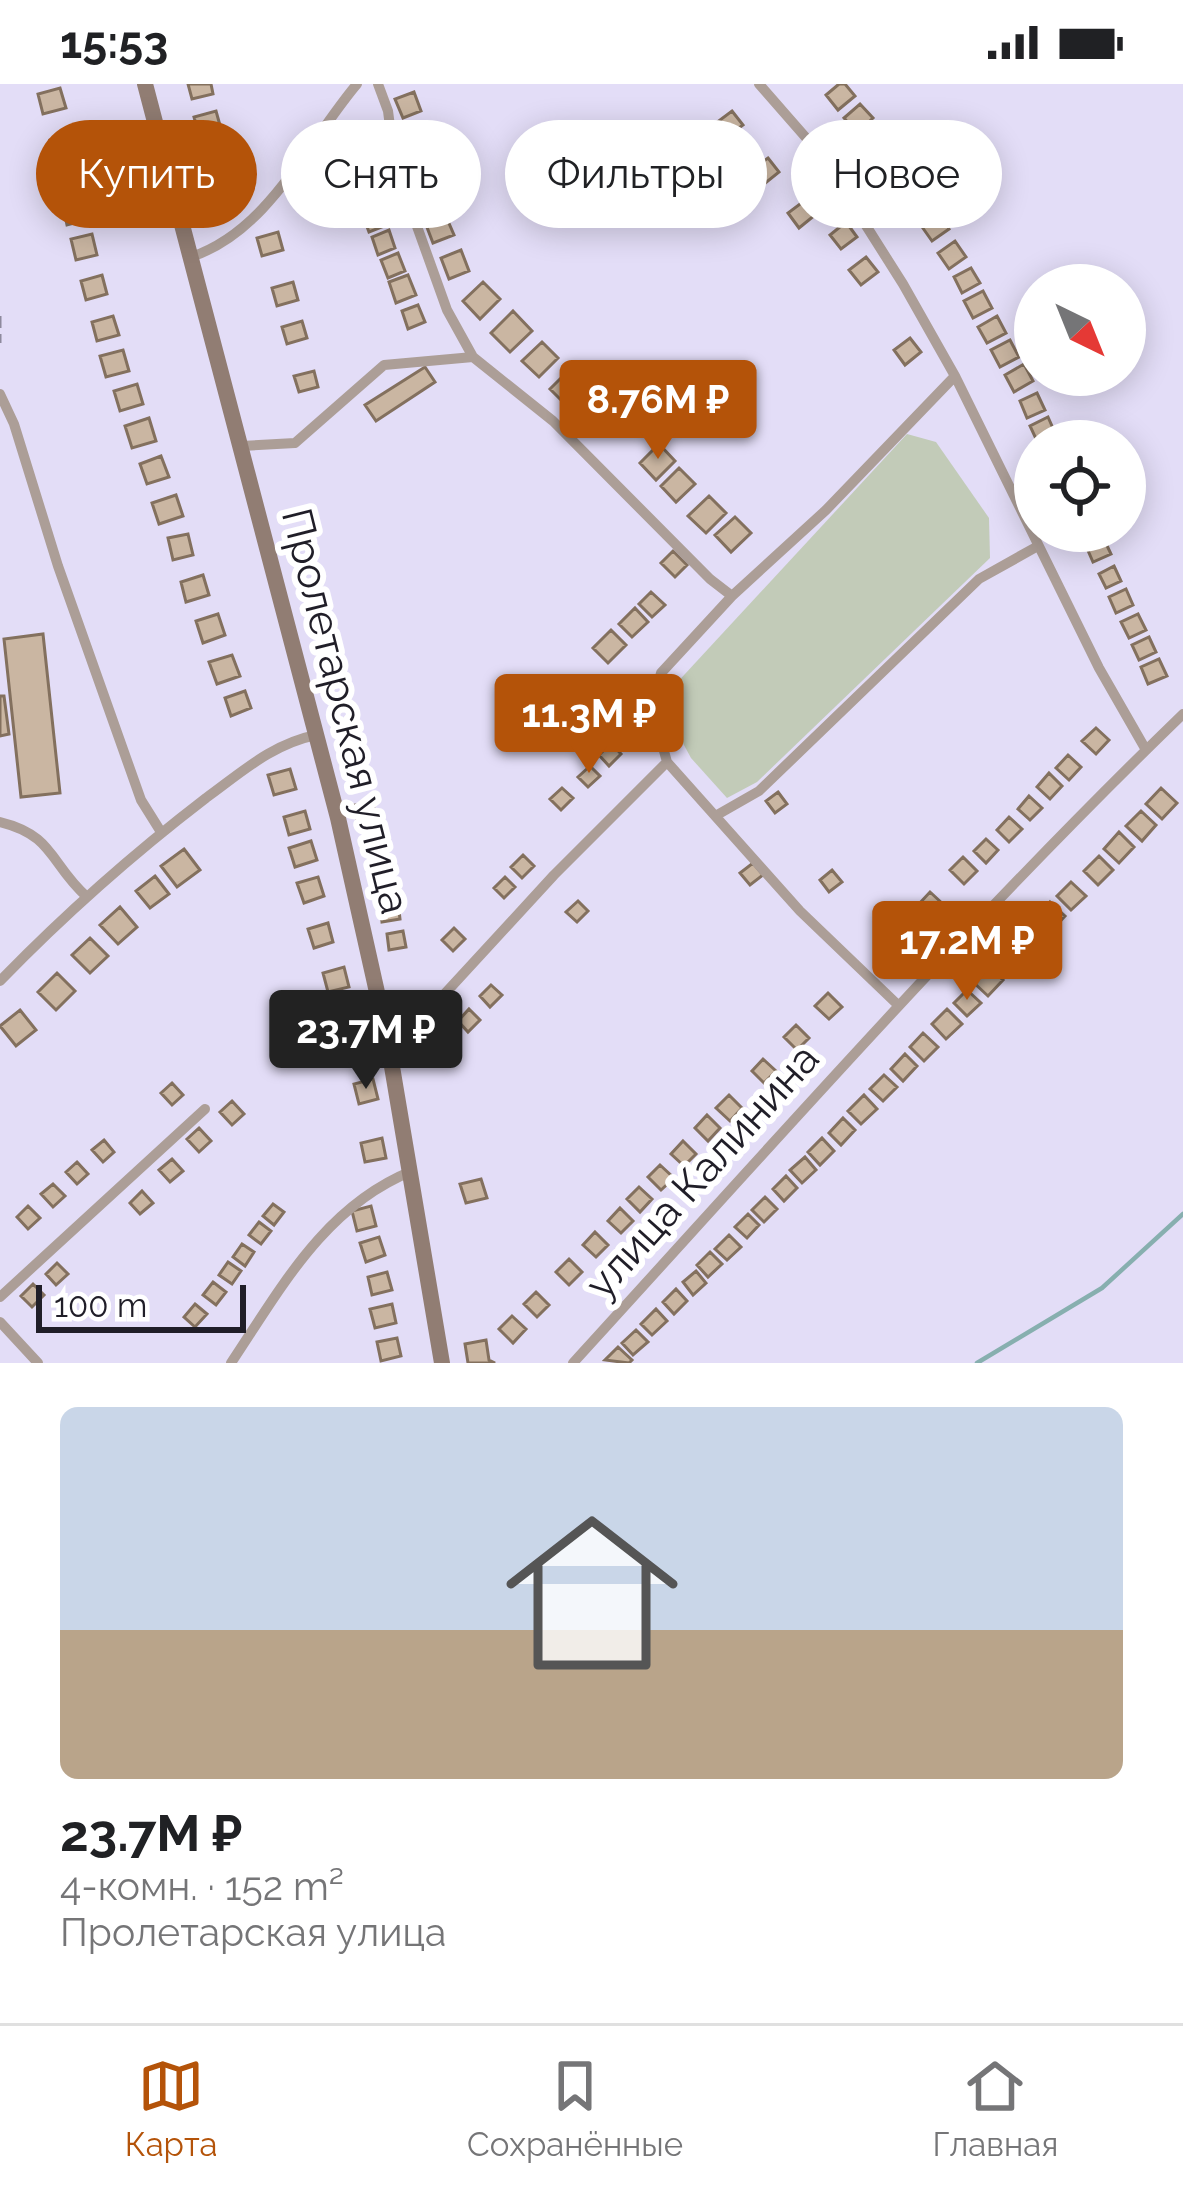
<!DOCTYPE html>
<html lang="ru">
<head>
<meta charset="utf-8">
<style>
	:root { --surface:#fff; --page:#f2f2f2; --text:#202124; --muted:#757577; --line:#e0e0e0; --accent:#b45309 }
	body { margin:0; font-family:Raleway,sans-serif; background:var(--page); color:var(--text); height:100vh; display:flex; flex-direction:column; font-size:45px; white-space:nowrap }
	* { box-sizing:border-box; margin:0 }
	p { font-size:39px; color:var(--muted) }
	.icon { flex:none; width:66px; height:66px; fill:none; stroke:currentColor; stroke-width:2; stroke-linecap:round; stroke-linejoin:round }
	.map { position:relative; height:1279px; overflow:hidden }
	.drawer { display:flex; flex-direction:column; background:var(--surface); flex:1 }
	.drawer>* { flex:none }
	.hud { position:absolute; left:36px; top:36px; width:1113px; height:108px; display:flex; gap:24px }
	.needle { width:78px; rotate:137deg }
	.fabs { position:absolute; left:1014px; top:180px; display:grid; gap:24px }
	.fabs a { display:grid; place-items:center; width:132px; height:132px; border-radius:50%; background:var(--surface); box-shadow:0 6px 30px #0003; font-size:60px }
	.scale { position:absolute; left:36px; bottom:30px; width:210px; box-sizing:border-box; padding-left:12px; border:6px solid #201e28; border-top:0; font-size:33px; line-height:42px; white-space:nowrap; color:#201e28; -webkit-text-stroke:9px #fff; paint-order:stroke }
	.price { position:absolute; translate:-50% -102px; padding:0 27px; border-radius:12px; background:var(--accent); color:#fff; font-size:39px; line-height:78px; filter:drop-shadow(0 3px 6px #0008) }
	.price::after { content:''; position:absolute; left:50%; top:72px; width:36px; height:27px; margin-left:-18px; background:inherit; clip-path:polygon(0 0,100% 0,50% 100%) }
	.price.selected { background:#222; color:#fff }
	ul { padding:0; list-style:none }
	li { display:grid; align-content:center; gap:24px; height:636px; padding:0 60px }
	li span { display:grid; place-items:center; height:372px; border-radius:18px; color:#555 }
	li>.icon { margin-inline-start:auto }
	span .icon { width:216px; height:216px; fill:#fffc; stroke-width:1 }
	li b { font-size:51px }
	.tag { padding:0 42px; border-radius:54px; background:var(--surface); box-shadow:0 6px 30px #0003; font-size:42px; line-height:108px }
	.tag.selected { background:var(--accent); color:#fff }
	.status { display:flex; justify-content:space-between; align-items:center; height:84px; padding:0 60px; background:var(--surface); direction:ltr }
	.status svg { height:33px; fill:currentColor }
	.menu { display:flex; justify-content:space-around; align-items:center; height:168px; border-top:3px solid var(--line); background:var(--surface); font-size:33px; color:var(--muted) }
	.menu a { display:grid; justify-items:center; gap:6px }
	.menu .selected { color:var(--accent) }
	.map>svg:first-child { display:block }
	.green { fill:#c2cbb8 }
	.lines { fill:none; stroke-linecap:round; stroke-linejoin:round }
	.stream { stroke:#87afaf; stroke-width:4.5 }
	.building { fill:#cab6a2; stroke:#83705e; stroke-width:3 }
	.path { stroke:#8e8a9d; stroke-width:3; stroke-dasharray:12 6; stroke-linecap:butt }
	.street { stroke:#ac9e97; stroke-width:10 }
	.secondary { stroke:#917d73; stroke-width:16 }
	.labels { text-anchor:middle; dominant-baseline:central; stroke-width:12; stroke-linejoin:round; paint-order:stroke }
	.street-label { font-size:42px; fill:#201e28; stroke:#fff }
</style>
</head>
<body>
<div class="status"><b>15:53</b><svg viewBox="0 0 49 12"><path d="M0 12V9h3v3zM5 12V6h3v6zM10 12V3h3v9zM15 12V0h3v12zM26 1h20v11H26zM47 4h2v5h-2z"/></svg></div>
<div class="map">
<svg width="1183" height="1279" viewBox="0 0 1183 1279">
	<rect width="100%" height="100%" fill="#e3ddf7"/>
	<!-- green -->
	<path class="green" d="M907,350L936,358L989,434L990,474L757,698L727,714L691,674L660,617Z"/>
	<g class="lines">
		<!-- stream -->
		<path class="stream" d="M977,1279L1102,1204L1183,1130"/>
	</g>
	<!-- building -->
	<path class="building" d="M188,0H211L213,10L192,15Z
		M839,0H845L855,12L838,26L826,11Z
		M60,4L66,24L43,30L38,10Z
		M414,8L421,27L403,34L395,15Z
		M860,20L873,34L857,49L844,34Z
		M216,27L221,45L199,51L194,33Z
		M732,27L743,41L727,53L716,39Z
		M880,46L892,60L876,74L864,60Z
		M424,47L431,66L413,73L406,54Z
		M72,50L77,70L56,75L50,56Z
		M895,68L907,82L891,97L878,82Z
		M363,69L370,86L353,92L347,75Z
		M768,74L779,88L763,101L751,86Z
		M430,90L438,110L419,117L411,97Z
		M244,91L249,109L228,114L223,97Z
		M371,96L379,115L360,122L352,103Z
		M916,99L927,114L910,126L900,110Z
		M84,113L90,135L67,141L62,118Z
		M804,117L815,131L799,144L788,129Z
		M380,122L387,141L369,148L362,129Z
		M938,128L949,145L932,157L920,140Z
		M445,130L454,151L433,159L425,138Z
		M846,138L857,153L841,165L830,151Z
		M389,146L395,164L378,171L372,153Z
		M278,148L283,166L262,172L257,154Z
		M92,150L97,171L76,176L71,155Z
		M955,157L966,173L949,185L938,169Z
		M461,166L469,187L449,195L441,174Z
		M398,169L405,187L388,194L381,176Z
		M866,173L878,188L861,201L849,186Z
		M971,184L980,199L962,209L954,193Z
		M102,191L107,210L86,216L81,197Z
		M408,191L416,211L396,219L389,198Z
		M293,198L298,216L277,222L272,204Z
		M483,198L500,215L480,235L463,217Z
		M983,207L992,224L973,234L964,217Z
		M418,221L425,238L408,245L402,227Z
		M513,227L532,247L510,268L491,249Z
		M113,232L119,251L97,257L92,238Z
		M997,232L1006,249L987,259L978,243Z
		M302,237L307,254L287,260L282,243Z
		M910,254L921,268L905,281L894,266Z
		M1010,256L1019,273L1000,283L991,266Z
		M542,258L558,274L539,293L522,277Z
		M123,266L129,287L106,293L100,272Z
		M1024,280L1033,297L1014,308L1005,291Z
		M425,283L435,298L376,337L365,321Z
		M314,287L318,303L299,308L294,292Z
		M568,287L583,302L565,320L550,305Z
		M137,300L143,320L120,327L114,307Z
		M1037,309L1045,326L1027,334L1020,317Z
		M594,311L612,329L591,350L573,331Z
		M1048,333L1056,351L1037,357L1030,342Z
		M149,334L156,357L132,364L125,342Z
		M659,360L675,377L656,396L640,379Z
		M161,372L169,393L147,400L140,380Z
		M679,384L695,400L676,418L661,402Z
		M176,411L183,432L159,440L152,419Z
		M709,412L726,429L706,449L688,432Z
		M735,433L751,449L731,468L715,451Z
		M188,450L193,471L173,476L168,454Z
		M1103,453L1111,470L1093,478L1086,462Z
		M673,467L687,481L675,493L661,479Z
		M1114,482L1121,497L1106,504L1099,490Z
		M203,491L209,511L186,518L181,498Z
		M1126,505L1133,521L1116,529L1109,513Z
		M651,508L665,521L652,533L639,520Z
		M635,524L648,538L632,553L619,540Z
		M218,530L225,551L203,559L196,537Z
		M1138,530L1146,546L1129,554L1121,538Z
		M611,546L626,561L608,579L593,564Z
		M43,550L60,709L21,713L4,555Z
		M1149,553L1156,568L1139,576L1132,561Z
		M232,571L240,592L217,600L209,578Z
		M1159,575L1167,592L1148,600L1141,583Z
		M245,607L251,624L231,632L225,614Z
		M0,612H4L9,650L0,652Z
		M355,635L357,651L340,654L337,637Z
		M1096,644L1109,656L1096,670L1082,657Z
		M611,659L621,670L609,682L599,671Z
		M362,661L364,678L346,680L344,663Z
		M1068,671L1081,683L1069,696L1056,684Z
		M590,682L600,692L588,703L578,693Z
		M290,685L296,705L274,711L268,691Z
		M367,687L370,703L353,706L350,689Z
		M1049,689L1062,702L1050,715L1037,703Z
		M562,704L573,714L561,726L550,715Z
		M1161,704L1177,719L1162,735L1146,720Z
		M778,708L787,720L775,729L766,717Z
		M1029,712L1042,724L1030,736L1018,725Z
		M373,719L376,737L357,739L355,721Z
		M305,727L310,745L289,751L284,733Z
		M1141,727L1156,741L1142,757L1126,742Z
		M1009,733L1022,745L1009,758L997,746Z
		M1119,748L1134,763L1119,779L1104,765Z
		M381,752L384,769L366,771L364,755Z
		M986,755L998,766L986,779L974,767Z
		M311,757L317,776L295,783L289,764Z
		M184,765L200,786L177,803L161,782Z
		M523,771L534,782L522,794L511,783Z
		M1099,772L1113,786L1098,801L1084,787Z
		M963,773L977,787L964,800L950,786Z
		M753,779L763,791L750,801L740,789Z
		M832,786L842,798L829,808L820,796Z
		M391,788L393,805L376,808L373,790Z
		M155,792L169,810L150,824L136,807Z
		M318,793L324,812L304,819L297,799Z
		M505,793L515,803L504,814L494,804Z
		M1071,798L1086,812L1071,826L1057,812Z
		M930,808L944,821L931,835L918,821Z
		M578,817L588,827L577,838L566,828Z
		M398,818L400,835L382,838L380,820Z
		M1050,818L1065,832L1050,848L1036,834Z
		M120,823L137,843L118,860L100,841Z
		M328,839L333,858L314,864L308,845Z
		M1028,841L1042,855L1028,870L1013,856Z
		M454,844L465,855L453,867L442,856Z
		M403,847L406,863L389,866L387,850Z
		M90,854L108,872L90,889L72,871Z
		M1006,864L1020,877L1006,891L993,877Z
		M988,882L1003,896L988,912L973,898Z
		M344,883L349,903L328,908L323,889Z
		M57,889L75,907L56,926L38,908Z
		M491,901L502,911L490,923L480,912Z
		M967,906L981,919L967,932L954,919Z
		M828,909L842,923L829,935L815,922Z
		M350,916L355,935L334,941L329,921Z
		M469,925L480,936L468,948L458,937Z
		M947,925L962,940L946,955L932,940Z
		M20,926L36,946L16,962L0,942Z
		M796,941L809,954L797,966L784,953Z
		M442,943L453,954L440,966L430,955Z
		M357,946L362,965L340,971L335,952Z
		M923,949L938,963L924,977L910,963Z
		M905,970L917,982L903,997L891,985Z
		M763,975L776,987L764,999L752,987Z
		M884,991L897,1003L883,1017L870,1005Z
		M373,995L378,1015L359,1020L354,1000Z
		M172,999L183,1011L172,1021L161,1009Z
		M729,1011L742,1024L730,1037L716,1024Z
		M864,1011L877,1025L861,1040L848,1027Z
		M232,1017L244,1030L232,1041L220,1028Z
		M707,1031L720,1044L708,1057L695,1044Z
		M843,1034L855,1046L841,1061L829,1049Z
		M199,1044L211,1057L199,1068L187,1055Z
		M382,1054L386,1074L365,1078L361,1059Z
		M822,1054L834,1067L820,1081L808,1068Z
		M104,1056L114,1068L103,1078L92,1066Z
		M683,1057L696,1070L684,1082L671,1070Z
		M805,1073L816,1086L802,1099L790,1086Z
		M172,1075L183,1087L170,1098L159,1086Z
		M77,1078L88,1090L77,1100L66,1088Z
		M660,1081L674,1094L661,1106L648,1093Z
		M786,1092L797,1104L784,1117L773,1105Z
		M481,1095L487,1114L466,1119L460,1100Z
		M53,1100L65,1112L53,1123L41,1110Z
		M639,1103L652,1115L640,1128L627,1115Z
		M142,1107L153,1119L140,1130L130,1119Z
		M765,1113L777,1125L764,1138L752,1126Z
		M273,1120L284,1128L274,1141L263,1132Z
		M28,1122L40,1134L28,1145L17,1133Z
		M371,1122L376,1142L357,1147L352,1127Z
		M620,1124L633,1137L621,1149L608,1137Z
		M748,1130L759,1141L747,1154L735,1143Z
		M259,1138L271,1147L261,1160L249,1151Z
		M595,1148L608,1161L596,1173L583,1161Z
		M729,1151L741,1163L727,1176L715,1165Z
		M379,1153L385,1171L366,1178L360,1159Z
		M242,1160L254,1168L245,1182L233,1173Z
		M710,1168L722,1180L708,1193L697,1181Z
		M569,1175L582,1188L569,1201L556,1188Z
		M228,1178L241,1187L232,1200L219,1191Z
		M57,1179L68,1190L56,1201L46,1190Z
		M696,1187L706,1199L693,1211L683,1198Z
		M387,1188L392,1206L372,1211L368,1193Z
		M213,1198L226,1208L216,1221L203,1211Z
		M33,1200L44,1211L32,1223L21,1212Z
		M676,1205L687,1217L674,1230L663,1218Z
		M536,1208L549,1221L537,1233L524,1220Z
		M195,1220L207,1230L195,1243L184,1233Z
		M392,1220L396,1239L375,1244L370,1225Z
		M656,1225L667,1237L652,1251L641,1240Z
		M512,1232L526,1245L513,1259L499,1245Z
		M636,1246L648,1258L633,1271L622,1259Z
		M397,1254L401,1272L381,1277L377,1258Z
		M486,1256L489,1276L495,1279H468L465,1260Z
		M618,1263L632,1276L629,1279L605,1276Z"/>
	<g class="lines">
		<!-- path -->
		<path class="path" d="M0,232V259"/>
		<!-- street -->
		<path class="street" d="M378,0L388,27L395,81L447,226L473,273L553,337L710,495L732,512
			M759,0L822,72L903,200L955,292L1099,584L1146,666
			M191,173C269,147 307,59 357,0
			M0,310L14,340L58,482L141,716L161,748
			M242,362L295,359L384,281L473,273
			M717,731L759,707L979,495L1038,462
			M0,738C54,751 50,780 87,813
			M0,897C64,831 133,770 206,714C242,688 272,660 316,651
			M898,921L800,827L667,678L652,623L661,589L732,512L826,426L955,292
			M387,953L428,928L554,791L667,678
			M0,1213L205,1025
			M0,1238L38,1279
			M231,1279C281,1204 325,1122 412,1087
			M573,1279C773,1060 969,837 1183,630"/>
		<!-- secondary -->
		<path class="secondary" d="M145,0L338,734L387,953L442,1279"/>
	</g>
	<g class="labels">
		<!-- street labels -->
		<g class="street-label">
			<text transform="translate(346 627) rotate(76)">Пролетарская улица</text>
			<text transform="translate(702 1087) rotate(-48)">улица Калинина</text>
		</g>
	</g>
</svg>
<div class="fabs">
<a><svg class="needle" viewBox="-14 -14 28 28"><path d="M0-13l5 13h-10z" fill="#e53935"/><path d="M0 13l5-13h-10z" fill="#757577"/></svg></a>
<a><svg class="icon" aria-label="locate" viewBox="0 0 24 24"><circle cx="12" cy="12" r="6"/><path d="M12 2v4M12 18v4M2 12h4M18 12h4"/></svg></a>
</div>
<div class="scale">100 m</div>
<b class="price" style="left:658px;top:378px">8.76M ₽</b>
<b class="price" style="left:589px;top:692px">11.3M ₽</b>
<b class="price" style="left:967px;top:919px">17.2M ₽</b>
<b class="price selected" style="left:366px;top:1008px">23.7M ₽</b>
<div class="hud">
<a class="tag selected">Купить</a>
<a class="tag">Снять</a>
<a class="tag">Фильтры</a>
<a class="tag">Новое</a>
</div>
</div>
<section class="drawer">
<ul>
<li><span style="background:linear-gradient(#c9d6e8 60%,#b9a48a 0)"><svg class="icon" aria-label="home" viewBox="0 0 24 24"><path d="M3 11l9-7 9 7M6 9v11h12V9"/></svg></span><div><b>23.7M ₽</b><p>4-комн. · 152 m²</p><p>Пролетарская улица</p></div></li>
</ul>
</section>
<nav class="menu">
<a class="selected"><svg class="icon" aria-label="map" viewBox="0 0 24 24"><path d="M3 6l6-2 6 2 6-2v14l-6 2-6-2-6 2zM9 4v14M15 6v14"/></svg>Карта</a>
<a><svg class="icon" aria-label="saved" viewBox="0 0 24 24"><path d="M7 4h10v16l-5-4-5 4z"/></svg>Сохранённые</a>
<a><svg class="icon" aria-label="home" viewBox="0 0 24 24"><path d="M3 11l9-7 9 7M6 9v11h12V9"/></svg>Главная</a>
</nav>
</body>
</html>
